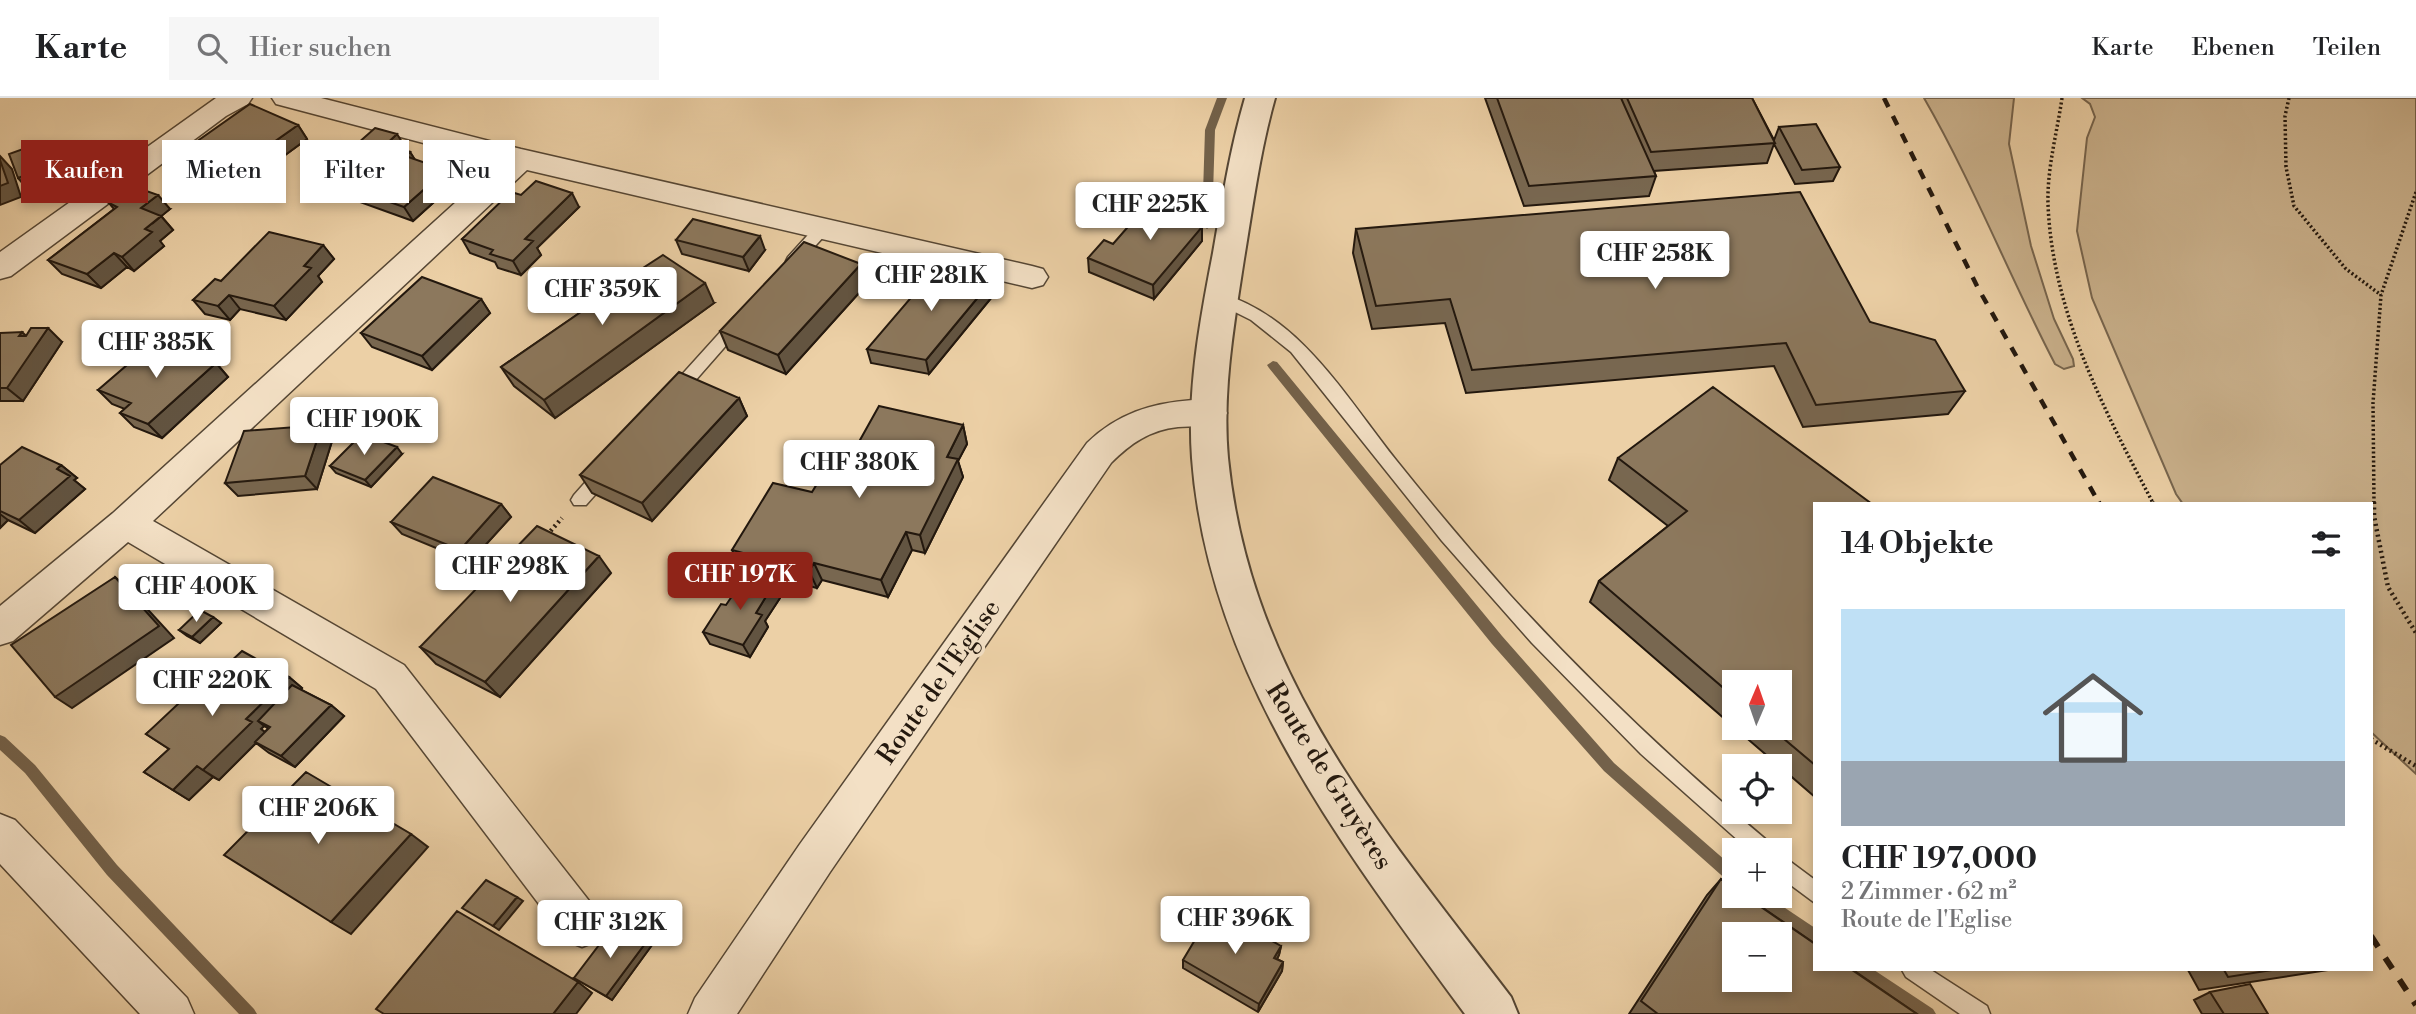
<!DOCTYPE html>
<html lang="de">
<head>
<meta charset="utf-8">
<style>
	:root { --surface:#fff; --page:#f6f6f6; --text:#202124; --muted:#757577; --line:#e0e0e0; --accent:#8f2418 }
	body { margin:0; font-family:"Libre Bodoni",serif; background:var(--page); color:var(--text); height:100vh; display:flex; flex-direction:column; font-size:26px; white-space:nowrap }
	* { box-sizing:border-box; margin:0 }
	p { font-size:23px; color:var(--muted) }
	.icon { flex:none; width:38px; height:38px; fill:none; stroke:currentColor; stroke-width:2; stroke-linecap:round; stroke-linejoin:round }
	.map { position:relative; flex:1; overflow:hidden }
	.sheet { position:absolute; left:1813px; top:404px; width:560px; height:469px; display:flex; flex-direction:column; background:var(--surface); border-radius:0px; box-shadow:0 4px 10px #0003 }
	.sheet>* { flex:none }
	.banner { position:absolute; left:21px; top:42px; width:665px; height:63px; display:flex; gap:14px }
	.needle { width:46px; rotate:2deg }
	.buttons { position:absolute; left:1722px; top:572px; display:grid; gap:14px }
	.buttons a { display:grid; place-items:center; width:70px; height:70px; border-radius:0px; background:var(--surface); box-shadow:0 4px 10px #0003; font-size:35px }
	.price { position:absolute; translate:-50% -60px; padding:0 16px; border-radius:7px; background:#fff; color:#222; font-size:23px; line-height:46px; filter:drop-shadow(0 2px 4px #0008) }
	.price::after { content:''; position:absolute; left:50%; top:42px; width:21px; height:16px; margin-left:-10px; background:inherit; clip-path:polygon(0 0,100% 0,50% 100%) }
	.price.active { background:var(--accent); color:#fff }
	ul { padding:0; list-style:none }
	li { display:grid; align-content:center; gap:14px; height:371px; padding:0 28px }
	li+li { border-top:2px solid var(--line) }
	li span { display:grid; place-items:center; height:217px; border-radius:0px; color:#555 }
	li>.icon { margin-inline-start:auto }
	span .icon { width:126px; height:126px; fill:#fffc; stroke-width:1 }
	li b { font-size:30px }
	h2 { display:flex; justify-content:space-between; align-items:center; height:84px; padding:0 28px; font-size:30px }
	.chip { padding:0 24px; border-radius:0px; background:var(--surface); box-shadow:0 4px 10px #0003; font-size:24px; line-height:63px }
	.chip.active { background:var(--accent); color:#fff }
	header { display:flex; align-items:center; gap:42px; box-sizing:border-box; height:98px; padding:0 35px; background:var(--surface); border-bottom:2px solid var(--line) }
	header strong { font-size:33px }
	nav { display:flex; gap:38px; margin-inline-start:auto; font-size:24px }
	.search { width:490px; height:63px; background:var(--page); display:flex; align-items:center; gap:18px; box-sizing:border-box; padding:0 24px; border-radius:0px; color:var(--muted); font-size:26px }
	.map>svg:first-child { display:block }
	.green { fill:#cab18c; stroke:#76644d; stroke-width:2 }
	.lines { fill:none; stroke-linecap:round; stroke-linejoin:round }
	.stream { fill:#73614a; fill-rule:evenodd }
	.service-casing { stroke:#554634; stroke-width:3 }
	.minor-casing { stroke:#554634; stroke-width:3 }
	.tertiary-casing { stroke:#554634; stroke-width:4 }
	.path-far1 { stroke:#23180e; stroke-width:3.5; stroke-dasharray:2 2.5; stroke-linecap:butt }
	.path { stroke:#23180e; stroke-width:4.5; stroke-dasharray:2 3.5; stroke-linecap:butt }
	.service { fill:#f3e0c5; fill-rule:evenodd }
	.minor { fill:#f3e0c5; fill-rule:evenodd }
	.tertiary { fill:#f3e0c5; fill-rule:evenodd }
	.rail-far1 { stroke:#23180e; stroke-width:4.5; stroke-dasharray:10 10; stroke-linecap:butt }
	.rail { stroke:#23180e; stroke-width:6; stroke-dasharray:13 13; stroke-linecap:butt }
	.wall { fill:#786750; stroke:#23180e; stroke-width:2; fill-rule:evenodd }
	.shaded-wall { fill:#625441; stroke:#23180e; stroke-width:2 }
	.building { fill:#8c785d; stroke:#23180e; stroke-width:2; fill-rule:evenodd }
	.labels { text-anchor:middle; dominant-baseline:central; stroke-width:7; stroke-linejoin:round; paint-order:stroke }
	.street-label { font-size:26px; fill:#23180e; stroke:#f3e0c5 }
</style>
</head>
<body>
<header>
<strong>Karte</strong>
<div class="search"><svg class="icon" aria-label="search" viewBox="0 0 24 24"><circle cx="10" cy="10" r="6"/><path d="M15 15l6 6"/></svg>Hier suchen</div>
<nav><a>Karte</a><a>Ebenen</a><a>Teilen</a></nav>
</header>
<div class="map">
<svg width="2416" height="916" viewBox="0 0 2416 916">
	<rect width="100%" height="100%" fill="#ecd0a6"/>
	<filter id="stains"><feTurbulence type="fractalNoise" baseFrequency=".00286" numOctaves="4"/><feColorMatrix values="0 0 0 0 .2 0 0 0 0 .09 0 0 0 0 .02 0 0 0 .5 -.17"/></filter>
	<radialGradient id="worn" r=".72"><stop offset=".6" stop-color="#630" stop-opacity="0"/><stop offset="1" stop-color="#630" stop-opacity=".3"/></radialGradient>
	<!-- green -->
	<path class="green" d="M1924,0H2014L2009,46L2031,148L2054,221L2073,261L2074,268L2064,271L2055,266C2009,178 1973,85 1924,0Z
		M2082,0H2416V676L2371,634V406H2183L2176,396L2092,200L2077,133L2087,40L2095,19L2090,6Z"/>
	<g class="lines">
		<!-- stream -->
		<path class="stream" d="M1217,0H1227L1215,32L1212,127L1207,131L1202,127L1205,32Z
			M1273,263L1277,264L1502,538L1614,665L1734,770V786L1729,784L1604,673L1492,546L1269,270L1267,267Z
			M0,637L5,639L35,667L117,767L254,911L257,916H239L107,777L25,675L0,652Z
			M1748,798H1767L1815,830V846L1750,803Z
			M1855,872H1874L1933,911L1936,916H1915L1857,877Z"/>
		<defs>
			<path id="service" d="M821,127L826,128L828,132L826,136L798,167H788L786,163L788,159L816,128Z
				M1222,196C1301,219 1347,301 1396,362C1432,407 1470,452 1509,496C1590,585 1678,668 1770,745L1773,752H1749L1641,656L1532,545L1442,443L1291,254L1251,222L1217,205L1214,201Z
				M739,217L747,223L744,227L680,300H668L666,296L668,292L734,219Z
				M604,368L610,370L612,375L610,380L586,407H574L571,402L574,397L598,370Z
				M1780,756L1815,782V805L1780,779Z
				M1902,872H1931L1987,908L1990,916H1960L1906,879Z"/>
			<path id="minor" d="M216,0H252L248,6L226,18L11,178L0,181V154Z
				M272,0H321L521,51L1032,168L1043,171L1048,179L1043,187L1032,190L527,72L153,423L404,567L597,813L604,828L597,843L582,849L567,843L376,591L128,444L13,543L0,547V508L113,415L499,65L276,6Z
				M1193,302H1210L1222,306L1227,315L1222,324C1207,329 1193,328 1178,329C1150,332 1131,345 1111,365L830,774L737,916H688L695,900L800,746L1087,345C1117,316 1151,305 1193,302Z
				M0,716L15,722L187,900L194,916H140L0,766Z"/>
			<path id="tertiary" d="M1245,0H1275C1260,53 1253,107 1244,161C1234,226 1222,294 1228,360C1250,580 1383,731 1511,899L1518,916H1465C1342,748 1208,575 1192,360C1187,292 1200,222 1213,155C1222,103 1230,51 1245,0Z"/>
		</defs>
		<!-- service casing -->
		<use href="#service" class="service-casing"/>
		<!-- minor casing -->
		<use href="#minor" class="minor-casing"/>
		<!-- tertiary casing -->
		<use href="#tertiary" class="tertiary-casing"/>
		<!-- path-far1 -->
		<path class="path-far1" d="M2062,0C2057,35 2047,70 2048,106C2052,213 2104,312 2153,405
			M2289,0L2285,18L2286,69L2294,108L2346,171L2381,197
			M2374,405L2373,305L2381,197L2416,94"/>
		<!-- path -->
		<path class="path" d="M2152,404L2153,406
			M2374,404V418L2388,489L2416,535
			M547,437L562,420
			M2371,641L2416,668"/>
		<!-- service -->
		<use href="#service" class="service"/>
		<!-- minor -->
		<use href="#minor" class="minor"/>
		<!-- tertiary -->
		<use href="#tertiary" class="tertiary"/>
		<!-- rail-far1 -->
		<path class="rail-far1" d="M1884,0L1978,190L2099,405"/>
		<!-- rail -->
		<path class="rail" d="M2098,404L2099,406
			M2371,838L2416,907"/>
	</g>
	<!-- wall -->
	<path class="wall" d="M1485,0H1752L1774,42L1779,29L1840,69L1833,83L1795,86L1774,46L1767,65L1654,73L1656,78L1649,98L1524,108Z
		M298,27L307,41L255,79L207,58L196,44Z
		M402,44L396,49L410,54L415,62L454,86L413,123L357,103L347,89L382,59L362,53L357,46Z
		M521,97L579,109L537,150L541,157L521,177L498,170L495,164L470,155L462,141Z
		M109,105L170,111L161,118L173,132L160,143L164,148L134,173L127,169L101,190L62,176L48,162L114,111Z
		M1202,131V143L1154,201L1089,174L1088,160Z
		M1356,131L1870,224L1965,293L1948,316L1803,329L1774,268L1466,295L1445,225L1372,231L1353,155Z
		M676,142L765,152L749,173L682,156Z
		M323,147L334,161L318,178L322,184L286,222L240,211L230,222L205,216L193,202L221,183Z
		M867,186L786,276L728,252L720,233Z
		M996,194L929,276L871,265L867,251Z
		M481,201L490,215L432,272L372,249L361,235Z
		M714,205L555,320L514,288L501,269L584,212L583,209Z
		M0,235L26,238L62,244L23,303H0Z
		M216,265L228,279L162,340L134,329L120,315L125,311L112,306L98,292Z
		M739,300L747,318L652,423L592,395L580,377Z
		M963,327L967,346L958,363L963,379L925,455L912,452L888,499L822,482L817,490L741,470L732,452L812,394L836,385Z
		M333,340L317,391L238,398L225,385Z
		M402,356L371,389L336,375L330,368Z
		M1618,360L1815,406V699L1735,630H1780L1734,584V629L1590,504L1599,483L1668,428L1609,382Z
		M0,367H61L77,380L74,382L85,391L35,435L8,422L0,430Z
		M501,406L511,419L470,464L402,436L391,424Z
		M611,475L500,599L436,566L420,549Z
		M780,500L765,523L768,529L750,559L710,546L703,534L726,507Z
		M213,519L221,525L200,545L187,538L179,532Z
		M289,579L302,590L301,592L331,607L344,618L295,669L269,655L256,645L219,682L213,679L189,702L144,674L169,651L146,636L199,593ZM264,628L268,630L265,634L261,631Z
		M1721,781L1917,916H1629L1707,797Z
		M652,847L612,902L574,880Z
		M1281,848L1279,857L1277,861L1283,864L1282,873L1258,914L1183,870V862Z
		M2188,872H2328L2199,892Z
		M2210,894L2268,916H2202L2194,902Z"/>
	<!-- shaded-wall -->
	<path class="shaded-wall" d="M298,27L307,41L255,79L244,65Z
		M397,36L402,44L384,60L380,52Z
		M37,46L44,53L54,77L25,88L18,80Z
		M410,54L419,68L405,58Z
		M0,58L12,71L21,99L0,107Z
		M446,72L454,86L413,123L404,109Z
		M572,95L579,109L537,150L541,157L521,177L513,163L525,141Z
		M158,97L170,111L153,125L141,110Z
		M1202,117V143L1154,201L1153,187L1194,126Z
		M161,118L173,132L160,143L164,148L134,173L122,159L145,131Z
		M760,138L765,152L749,173L743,159Z
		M323,147L334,161L318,178L322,184L286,222L274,208L304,168Z
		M114,155L127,169L101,190L87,176Z
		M861,166L867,186L786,276L778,257Z
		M994,180L996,194L929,276L926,262Z
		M705,185L714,205L555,320L544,302Z
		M229,197L240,211L230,222L218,208Z
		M481,201L490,215L432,272L422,258Z
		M48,230L62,244L23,303L7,290L19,238L22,234L36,247Z
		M216,265L228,279L162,340L148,326Z
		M739,300L747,318L652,423L642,405Z
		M322,327L333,340L317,391L305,378Z
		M963,327L967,346L958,363L963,379L925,455L920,437L947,359Z
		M397,349L402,356L371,389L365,382Z
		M61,367L77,380L74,382L85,391L35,435L19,422L57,371Z
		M501,406L511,419L470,464L460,452Z
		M0,416L8,422L0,430Z
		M906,434L912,452L888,499L881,482Z
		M599,458L611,475L500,599L485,584Z
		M814,465L822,482L817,490L809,473Z
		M115,479L130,492L174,540L72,610L55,599Z
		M773,487L780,500L765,523L768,529L750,559L743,547L756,515Z
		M213,519L221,525L200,545L192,539Z
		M289,579L302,590L265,627L258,623L264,628L261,631L266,635L219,682L203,672L246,621Z
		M331,607L344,618L295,669L281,658Z
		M197,668L213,679L189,702L173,692Z
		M411,736L428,749L351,836L331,824Z
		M517,799L523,803L499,832L493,828Z
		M647,843L652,847L612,902L606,898Z
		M1281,848L1279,857L1273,868L1274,860Z
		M1283,864L1282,873L1258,914L1259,906Z
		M578,884L592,895L576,916H553Z"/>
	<!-- building -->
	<path class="building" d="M1497,0H1621L1656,78L1529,88Z
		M1627,0H1752L1775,45L1651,54Z
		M250,6L298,27L244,65L196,44Z
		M1816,26L1840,69L1802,72L1779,29Z
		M375,30L397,36L380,52L357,46Z
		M37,46L47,69L18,80L9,56Z
		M394,49L410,54L405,58L446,72L404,109L347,89Z
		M0,62L8,85L0,88Z
		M536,83L572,95L525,141L533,143L513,163L490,156L493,152L462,141L511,94L521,97Z
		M132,88L158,97L141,110L161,118L145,131L152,134L122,159L114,155L87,176L48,162L117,109L109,105Z
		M1800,94L1870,224L1935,242L1965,293L1816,307L1786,245L1472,272L1450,201L1376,208L1356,131Z
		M1162,101L1202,117L1194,126L1202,129L1153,187L1088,160L1104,142L1113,146L1147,107L1154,109Z
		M693,121L760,138L743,159L676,142Z
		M269,134L323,147L304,168L311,170L274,208L229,197L218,208L193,202L215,181L221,183Z
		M804,144L861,166L778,257L720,233Z
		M663,157L705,185L544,302L501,269L585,211L583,209Z
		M938,168L994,180L926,262L867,251Z
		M422,179L481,201L422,258L361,235Z
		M31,230H48L7,290H0V235L22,234L19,238H26Z
		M155,243L216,265L148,326L120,315L131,305L98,292Z
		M679,274L739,300L642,405L580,377Z
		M1713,289L1872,406H1815V667L1771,630H1780V584H1734V599L1599,483L1687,413L1618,360Z
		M879,308L963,327L947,359L958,361L920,437L906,434L881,482L814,465L809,473L732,452L773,385L812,394L820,381L836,385Z
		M322,327L305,378L225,385L244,333Z
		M362,336L397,349L365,382L330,368Z
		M22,349L61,367L57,371L70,378L19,422L0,413V367Z
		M433,379L501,406L460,452L391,424Z
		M537,428L599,458L485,584L420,549Z
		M115,479L159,528L55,599L11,547Z
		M745,479L773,487L756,515L762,517L743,547L703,534L721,506L726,507Z
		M200,512L213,519L192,539L179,532Z
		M242,553L289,579L246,621L252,624L203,672L197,668L173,692L144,674L169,651L146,636L195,590L199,593Z
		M292,587L331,607L281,658L255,644L270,629L258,623Z
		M306,674L411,736L331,824L224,757Z
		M1721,781L1734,791V798H1745L1815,846V872H1852L1917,916H1658L1641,903ZM1734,836H1780V882H1734Z
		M486,782L517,799L493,828L462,810Z
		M1214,810L1281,848L1274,860L1283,864L1259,906L1183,862Z
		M457,813L578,884L553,916H384L376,911Z
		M615,826L647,843L606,898L574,880Z
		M2224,872H2272L2228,879Z
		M2250,886L2268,916H2224L2210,894Z"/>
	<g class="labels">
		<!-- street labels -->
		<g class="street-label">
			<text transform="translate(939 584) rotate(-55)">Route de l'Eglise</text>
			<text transform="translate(1329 678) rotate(58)">Route de Gruyères</text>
		</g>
	</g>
	<rect width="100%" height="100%" filter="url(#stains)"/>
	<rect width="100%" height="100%" fill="url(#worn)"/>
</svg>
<div class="buttons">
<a><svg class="needle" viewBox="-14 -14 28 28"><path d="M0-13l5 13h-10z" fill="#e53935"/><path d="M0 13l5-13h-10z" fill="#757577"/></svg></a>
<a><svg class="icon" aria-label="locate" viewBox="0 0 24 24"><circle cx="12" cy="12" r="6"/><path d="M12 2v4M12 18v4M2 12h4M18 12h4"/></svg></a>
<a>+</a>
<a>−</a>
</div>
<b class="price" style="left:1150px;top:144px">CHF 225K</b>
<b class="price" style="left:1655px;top:193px">CHF 258K</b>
<b class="price" style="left:931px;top:215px">CHF 281K</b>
<b class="price" style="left:602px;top:229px">CHF 359K</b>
<b class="price" style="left:156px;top:282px">CHF 385K</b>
<b class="price" style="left:364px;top:359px">CHF 190K</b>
<b class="price" style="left:859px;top:402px">CHF 380K</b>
<b class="price" style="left:510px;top:506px">CHF 298K</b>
<b class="price active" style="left:740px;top:514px">CHF 197K</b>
<b class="price" style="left:196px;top:526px">CHF 400K</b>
<b class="price" style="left:212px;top:620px">CHF 220K</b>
<b class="price" style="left:318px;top:748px">CHF 206K</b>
<b class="price" style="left:1235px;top:858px">CHF 396K</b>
<b class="price" style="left:610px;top:862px">CHF 312K</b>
<div class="banner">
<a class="chip active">Kaufen</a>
<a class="chip">Mieten</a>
<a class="chip">Filter</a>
<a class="chip">Neu</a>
</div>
<section class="sheet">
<h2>14 Objekte<svg class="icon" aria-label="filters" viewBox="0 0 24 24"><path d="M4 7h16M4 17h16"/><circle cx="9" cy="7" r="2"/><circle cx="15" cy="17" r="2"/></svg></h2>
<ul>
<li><span style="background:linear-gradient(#bfe0f5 70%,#9aa5b1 0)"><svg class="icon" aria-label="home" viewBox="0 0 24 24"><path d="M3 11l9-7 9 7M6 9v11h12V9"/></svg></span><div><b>CHF 197,000</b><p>2 Zimmer · 62 m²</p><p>Route de l'Eglise</p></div></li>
</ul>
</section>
</div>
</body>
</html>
